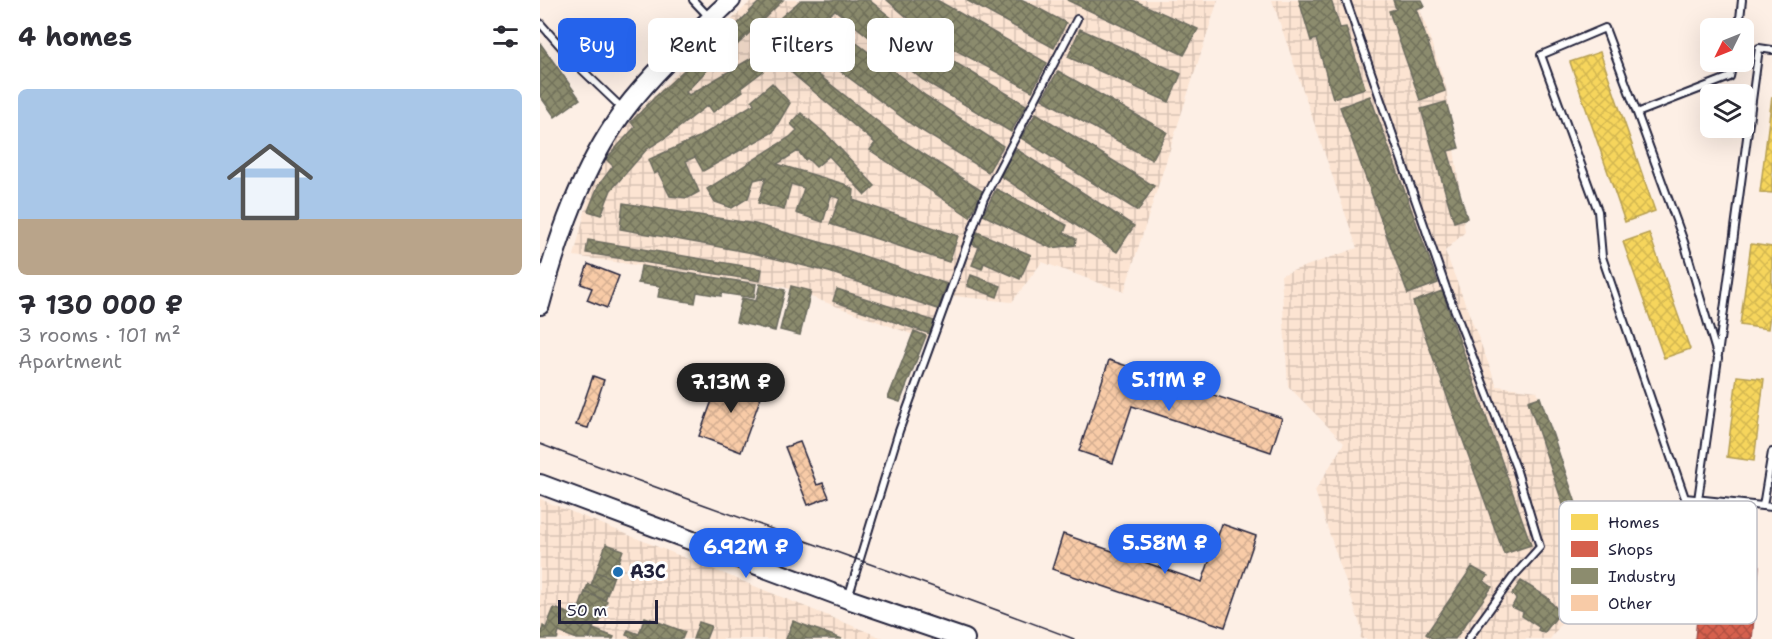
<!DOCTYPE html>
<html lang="en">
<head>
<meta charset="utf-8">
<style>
	:root { --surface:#fff; --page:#f7f7f7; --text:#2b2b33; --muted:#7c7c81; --accent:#2563eb }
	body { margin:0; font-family:"Shantell Sans",sans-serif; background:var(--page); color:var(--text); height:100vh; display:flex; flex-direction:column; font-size:22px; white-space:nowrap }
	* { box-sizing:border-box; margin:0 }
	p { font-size:20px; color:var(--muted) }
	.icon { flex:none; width:33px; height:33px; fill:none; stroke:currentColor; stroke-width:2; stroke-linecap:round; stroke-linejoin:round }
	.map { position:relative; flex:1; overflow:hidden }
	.details { display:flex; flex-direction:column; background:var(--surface); width:540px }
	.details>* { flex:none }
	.hud { position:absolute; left:18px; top:18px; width:570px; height:54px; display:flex; gap:12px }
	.needle { width:39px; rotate:227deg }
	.tools { position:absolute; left:1160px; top:18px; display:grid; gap:12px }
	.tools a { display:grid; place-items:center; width:54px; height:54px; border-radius:9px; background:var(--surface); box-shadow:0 6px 24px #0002; font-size:30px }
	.scale { position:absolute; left:18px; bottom:15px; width:100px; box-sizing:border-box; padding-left:6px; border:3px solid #22223b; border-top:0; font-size:16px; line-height:21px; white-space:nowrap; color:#22223b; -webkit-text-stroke:4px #fff; paint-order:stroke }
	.price { position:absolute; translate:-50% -51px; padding:0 14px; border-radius:21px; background:var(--accent); color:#fff; font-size:20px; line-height:39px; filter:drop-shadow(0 2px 3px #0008) }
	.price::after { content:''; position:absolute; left:50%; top:36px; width:18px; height:14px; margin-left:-9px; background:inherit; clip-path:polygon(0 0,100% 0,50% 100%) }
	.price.active { background:#222; color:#fff }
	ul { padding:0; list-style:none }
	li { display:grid; align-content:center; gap:12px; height:318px; padding:0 18px }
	li span { display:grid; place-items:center; height:186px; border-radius:9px; color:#555 }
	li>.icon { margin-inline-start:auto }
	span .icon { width:108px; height:108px; fill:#fffc; stroke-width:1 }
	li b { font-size:26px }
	h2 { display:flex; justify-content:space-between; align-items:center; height:72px; padding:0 18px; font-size:26px }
	.pill { padding:0 21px; border-radius:9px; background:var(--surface); box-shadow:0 6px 24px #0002; font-size:21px; line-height:54px }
	.pill.active { background:var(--accent); color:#fff }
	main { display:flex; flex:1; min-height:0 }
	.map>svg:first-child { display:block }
	.industrial { fill:url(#industrial-grid) }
	.homes { fill:url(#homes-cross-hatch); stroke:#b69f52; stroke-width:1.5 }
	.shops { fill:url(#shops-cross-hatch); stroke:#a04d48; stroke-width:1.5 }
	.industry { fill:url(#industry-cross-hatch); stroke:#6c6c5f; stroke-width:1.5 }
	.building { fill:url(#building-cross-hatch); stroke:#22223b; stroke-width:1.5 }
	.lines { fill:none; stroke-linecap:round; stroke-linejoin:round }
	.lane-casing { stroke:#22223b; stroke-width:10 }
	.secondary-casing { stroke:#22223b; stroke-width:22 }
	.lane { stroke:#fff; stroke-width:6 }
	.secondary { stroke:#fff; stroke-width:18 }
	.tram { stroke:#22223b; stroke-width:1.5 }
	.poi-dot { fill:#1f6fb2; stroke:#fff; stroke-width:2 }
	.labels { text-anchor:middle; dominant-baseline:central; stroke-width:6; stroke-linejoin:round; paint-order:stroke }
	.poi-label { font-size:18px; font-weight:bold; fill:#22223b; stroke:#fff; text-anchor:start }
	.key { fill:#fff; stroke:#bdbdc4; stroke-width:1.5 }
	.key-label { font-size:16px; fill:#22223b }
</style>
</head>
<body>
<main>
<section class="details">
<h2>4 homes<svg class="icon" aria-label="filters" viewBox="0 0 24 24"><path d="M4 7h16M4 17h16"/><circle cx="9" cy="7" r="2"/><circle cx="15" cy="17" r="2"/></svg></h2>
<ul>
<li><span style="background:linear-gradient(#a9c7e8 70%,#b9a48a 0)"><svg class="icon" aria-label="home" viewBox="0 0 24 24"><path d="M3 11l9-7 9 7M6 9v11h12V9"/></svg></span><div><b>7 130 000 ₽</b><p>3 rooms · 101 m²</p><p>Apartment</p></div></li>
</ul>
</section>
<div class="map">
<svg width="1232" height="639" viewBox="0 0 1232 639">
	<defs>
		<pattern id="industrial-grid" width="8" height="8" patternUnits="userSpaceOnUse" patternTransform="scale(1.5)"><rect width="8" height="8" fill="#fce4d2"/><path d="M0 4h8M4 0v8" fill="none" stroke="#d8c3b5"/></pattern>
		<pattern id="homes-cross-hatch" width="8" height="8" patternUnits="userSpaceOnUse" patternTransform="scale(1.5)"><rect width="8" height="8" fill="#f6d55c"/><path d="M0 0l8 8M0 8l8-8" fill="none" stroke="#d3b751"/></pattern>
		<pattern id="shops-cross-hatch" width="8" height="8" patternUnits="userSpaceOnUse" patternTransform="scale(1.5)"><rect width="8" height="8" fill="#d6604d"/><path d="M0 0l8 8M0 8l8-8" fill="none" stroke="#ad4f41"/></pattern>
		<pattern id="industry-cross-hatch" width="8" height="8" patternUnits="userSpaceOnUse" patternTransform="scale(1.5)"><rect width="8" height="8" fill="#8c8c6e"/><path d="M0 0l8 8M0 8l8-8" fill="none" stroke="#72725c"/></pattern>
		<pattern id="building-cross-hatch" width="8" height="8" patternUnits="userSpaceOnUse" patternTransform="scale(1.5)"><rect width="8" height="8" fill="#f8cba7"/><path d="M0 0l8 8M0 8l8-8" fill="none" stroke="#d4ae91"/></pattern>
	</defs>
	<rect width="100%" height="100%" fill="#fdefe5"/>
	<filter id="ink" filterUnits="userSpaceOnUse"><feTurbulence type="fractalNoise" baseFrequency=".0167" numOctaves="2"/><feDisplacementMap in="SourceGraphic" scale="12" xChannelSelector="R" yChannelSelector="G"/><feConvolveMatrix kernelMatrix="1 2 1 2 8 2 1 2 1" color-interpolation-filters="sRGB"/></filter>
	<g filter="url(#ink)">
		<!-- industrial -->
		<path class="industrial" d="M212,0H678L584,292L502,262L472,302L413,296L393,342L244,287L34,256L52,183L72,146L91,118Z
			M732,0H877L906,87L925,232L905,251L957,386L997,391L1072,602L1022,623L1010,639H820L822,630L775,491L804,443L748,386L741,275L817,248Z
			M0,499L345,639H0Z"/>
		<!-- homes -->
		<path class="homes" d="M1060,52L1115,211L1085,222L1030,62Z
			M1232,96V193L1220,192Z
			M1109,233L1150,349L1124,358L1083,242Z
			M1211,244L1232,247V301L1228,329L1200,325Z
			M1197,376L1224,379L1214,461L1187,457Z"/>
		<!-- shops -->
		<path class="shops" d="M1163,560L1219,566L1212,639H1155Z"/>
		<!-- industry -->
		<path class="industry" d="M221,0H243L193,49L183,39Z
			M261,0H329L384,44L486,105L471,132L383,80L295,10L259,39L241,17Z
			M347,0H397L507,63L492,91L389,36Z
			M426,0H483L526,23L514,48Z
			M527,0H593L658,29L644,55Z
			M759,0H791L800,28L806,27L825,88L793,98L776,39L771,41Z
			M853,0H882L885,6L876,9L905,91L880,100L849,11L856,9Z
			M293,25L386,96L463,146L448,172L371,124L272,50Z
			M250,27L259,40L285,59L275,72L360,139L442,191L430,217L330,150L335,143L253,74L225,42Z
			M540,29L641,74L629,102L528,57Z
			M0,43L40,99L15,117L0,96Z
			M170,46L181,55L146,92L149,95L215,56L226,69L201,88L203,91L173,112L168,105L128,136L107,149L71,190L61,215L48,211L58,186L73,166L66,159L95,127L91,122L114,98Z
			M518,71L627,132L612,160L502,99Z
			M232,83L250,103L233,132L163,171L155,157L146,161L159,192L148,198L130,196L118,172L114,174L108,160L159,137L214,104L212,100Z
			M830,96L898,283L868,294L800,107Z
			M906,102L919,148L908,151L927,218L914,222L881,109Z
			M261,113L288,136L335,186L325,195L289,156L276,167L267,158L265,160L258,151L237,164L304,184L314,190L313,200L418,236L409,262L290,224L300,198L291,196L283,222L256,213L264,188L251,184L244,210L218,203L226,177L214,180L208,198L192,208L175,202L167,189L250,137L257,130L251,124Z
			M496,113L614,186L598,211L481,138Z
			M476,149L594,226L577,252L459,175Z
			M456,189L527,225L524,233L536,239L535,245L511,248L443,215Z
			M83,203L215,224L294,246L407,284L398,309L289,272L213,253L80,229Z
			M437,232L491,255L480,279L444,263L442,269L432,265L439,247L432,244Z
			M48,240L222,269L220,281L46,253Z
			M101,266L216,284L214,298L181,293V296L157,292L155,303L118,297L120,286L98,283Z
			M431,275L461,286L457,297L427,286Z
			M220,284L245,290L235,331L196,322L202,298L216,301Z
			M251,286L271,291L260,335L240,330Z
			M297,289L397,322L393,335L293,301Z
			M902,291L991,545L964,554L873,302Z
			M374,331L386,336L360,402L348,398Z
			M1000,397L1067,595L1055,599L988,401Z
			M66,544L83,550L73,578L56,572Z
			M932,567L948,576L944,581L952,587L915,639H893L886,634Z
			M56,572L73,578L68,592L51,585Z
			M981,581L1007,597L1015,607L1022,610L1004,633L998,630L999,627L982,616L983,612L972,607L976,599L972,594Z
			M48,584L68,592L65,600L45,592Z
			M45,592L67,601L59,624L55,623L49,639H37L19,632L17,639H0L3,626L6,628L14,608L36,616Z
			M105,617L145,632L142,639H97L86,635L88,630L99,634Z
			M253,621L302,639H246Z
			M159,622L171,626L166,639H153Z
			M53,629L74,637L73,639H49Z"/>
		<!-- building -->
		<path class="building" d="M48,264L79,276L67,308L47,300L52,288L41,284Z
			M569,360L742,418L731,452L592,406L573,463L539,451Z
			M53,376L64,380L48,428L36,425Z
			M181,376L223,391L201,452L159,436Z
			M260,442L277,485L283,483L289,497L268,505L245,447Z
			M682,524L716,536L685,627L512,569L523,534L662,582Z"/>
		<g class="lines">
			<defs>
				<path id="lane" d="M153,0L169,17
					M806,0L906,288L976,468L1000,547L973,577L928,639
					M0,23L37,65L84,110
					M1199,28L1202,0
					M1097,113L1065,28L1001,55L1058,211L1062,257L1145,498L1232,507
					M1178,355L1219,48L1232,50
					M1158,500L1178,358L1144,242L1097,113L1190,77L1193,62
					M1223,506L1232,452
					M308,598L359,431L444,198L537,19"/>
				<path id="secondary" d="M0,305C18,238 41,170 83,112C112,73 155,34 191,0
					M0,484L308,599L425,639"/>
			</defs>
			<!-- lane casing -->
			<use href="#lane" class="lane-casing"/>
			<!-- secondary casing -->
			<use href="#secondary" class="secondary-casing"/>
			<!-- lane -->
			<use href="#lane" class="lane"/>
			<!-- secondary -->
			<use href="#secondary" class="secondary"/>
			<!-- tram -->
			<path class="tram" d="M0,444C177,512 357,571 534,639"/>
		</g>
	</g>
	<!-- markers -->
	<circle class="poi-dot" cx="78" cy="572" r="6"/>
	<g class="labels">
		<!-- poi labels -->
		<g class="poi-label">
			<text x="90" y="572">АЗС</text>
		</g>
	</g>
	<!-- legend -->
	<rect x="1019" y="501" width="198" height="123" rx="9" class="key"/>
	<rect x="1031" y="514" width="27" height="16" fill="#f6d55c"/>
	<rect x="1031" y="541" width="27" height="16" fill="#d6604d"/>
	<rect x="1031" y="568" width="27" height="16" fill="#8c8c6e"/>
	<rect x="1031" y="595" width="27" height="16" fill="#f8cba7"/>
	<g class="key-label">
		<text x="1068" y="528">Homes</text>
		<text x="1068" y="555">Shops</text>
		<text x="1068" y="582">Industry</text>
		<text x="1068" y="609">Other</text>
	</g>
</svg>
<div class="tools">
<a><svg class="needle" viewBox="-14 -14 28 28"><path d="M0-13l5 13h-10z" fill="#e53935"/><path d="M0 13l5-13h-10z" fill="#7c7c81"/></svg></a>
<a><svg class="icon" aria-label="layers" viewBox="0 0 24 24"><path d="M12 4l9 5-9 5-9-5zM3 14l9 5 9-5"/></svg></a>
</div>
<div class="scale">50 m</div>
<b class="price" style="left:629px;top:412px">5.11M ₽</b>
<b class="price active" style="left:191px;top:414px">7.13M ₽</b>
<b class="price" style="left:625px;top:575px">5.58M ₽</b>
<b class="price" style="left:206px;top:579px">6.92M ₽</b>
<div class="hud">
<a class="pill active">Buy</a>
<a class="pill">Rent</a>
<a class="pill">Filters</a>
<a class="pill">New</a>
</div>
</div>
</main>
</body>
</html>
